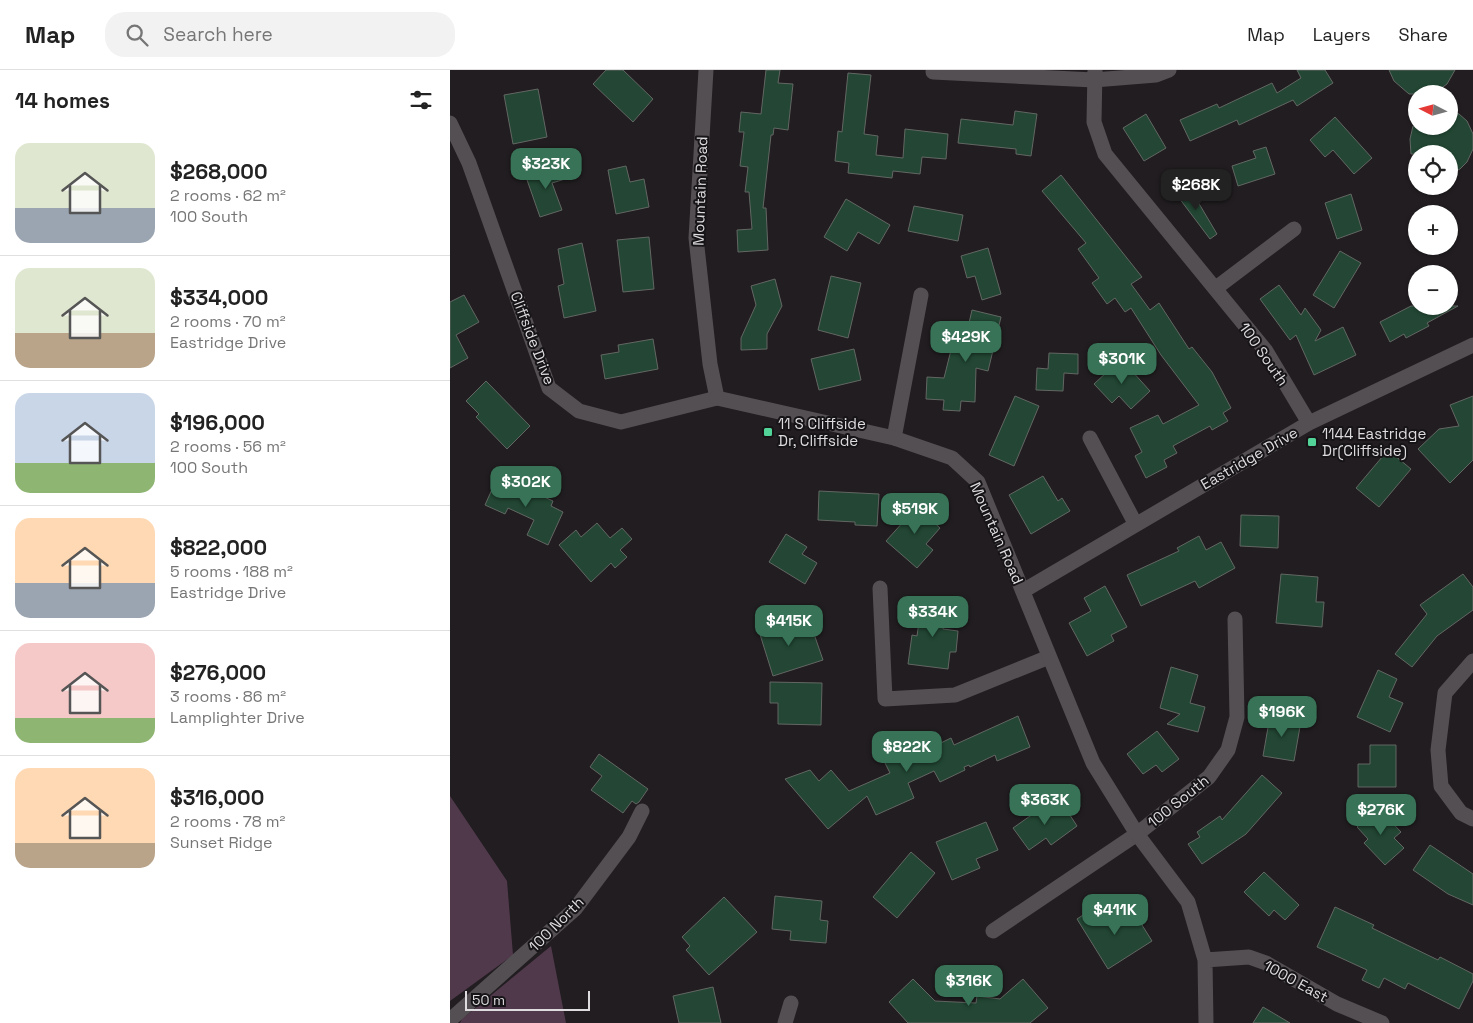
<!DOCTYPE html>
<html lang="en">
<head>
<meta charset="utf-8">
<style>
	:root { --surface:#fff; --page:#f2f2f2; --text:#222; --muted:#767676; --line:#e0e0e0; --accent:#387257 }
	body { margin:0; font-family:"Space Grotesk",sans-serif; background:var(--page); color:var(--text); height:100vh; display:flex; flex-direction:column; font-size:19px; white-space:nowrap }
	* { box-sizing:border-box; margin:0 }
	p { font-size:16px; color:var(--muted) }
	.icon { flex:none; width:28px; height:28px; fill:none; stroke:currentColor; stroke-width:2; stroke-linecap:round; stroke-linejoin:round }
	.map { position:relative; flex:1; overflow:hidden }
	.sheet { display:flex; flex-direction:column; background:var(--surface); width:450px }
	.sheet>* { flex:none }
	.needle { width:32px; rotate:276deg }
	.tools { position:absolute; left:958px; top:15px; display:grid; gap:10px }
	.tools a { display:grid; place-items:center; width:50px; height:50px; border-radius:50%; background:var(--surface); box-shadow:0 1px 4px #0004; font-size:25px }
	.scale { position:absolute; left:15px; bottom:12px; width:125px; box-sizing:border-box; padding-left:5px; border:2px solid #dedcde; border-top:0; font-size:14px; line-height:18px; white-space:nowrap; color:#dedcde; -webkit-text-stroke:4px #171417; paint-order:stroke }
	.price { position:absolute; translate:-50% -42px; padding:0 11px; border-radius:10px; background:var(--accent); color:#fff; font-size:16px; line-height:32px; filter:drop-shadow(0 1px 2px #0008) }
	.price::after { content:''; position:absolute; left:50%; top:30px; width:15px; height:11px; margin-left:-8px; background:inherit; clip-path:polygon(0 0,100% 0,50% 100%) }
	.price.selected { background:#222; color:#fff }
	ul { padding:0; list-style:none }
	li { display:flex; align-items:center; gap:15px; height:125px; padding:0 15px }
	li+li { border-top:1px solid var(--line) }
	li span { display:grid; place-items:center; flex:none; width:140px; height:100px; border-radius:15px; color:#555 }
	li>.icon { margin-inline-start:auto }
	span .icon { width:60px; height:60px; fill:#fffc; stroke-width:1 }
	li b { font-size:21px }
	h2 { display:flex; justify-content:space-between; align-items:center; height:60px; padding:0 15px; font-size:21px }
	header { display:flex; align-items:center; gap:30px; box-sizing:border-box; height:70px; padding:0 25px; background:var(--surface); border-bottom:1px solid var(--line) }
	header strong { font-size:24px }
	nav { display:flex; gap:28px; margin-inline-start:auto; font-size:18px }
	.search { width:350px; height:45px; background:var(--page); display:flex; align-items:center; gap:12px; box-sizing:border-box; padding:0 18px; border-radius:20px; color:var(--muted); font-size:19px }
	main { display:flex; flex:1; min-height:0 }
	.map>svg:first-child { display:block }
	.green { fill:#51394c }
	.building { fill:#234734; stroke:#636764 }
	.lines { fill:none; stroke-linecap:round; stroke-linejoin:round }
	.street { stroke:#534f52; stroke-width:15 }
	.secondary { stroke:#534f52; stroke-width:15 }
	.poi-dot { fill:#52d397; stroke:#171417; stroke-width:2 }
	.labels { text-anchor:middle; dominant-baseline:central; stroke-width:4; stroke-linejoin:round; paint-order:stroke }
	.street-label { font-size:15px; fill:#dedcde; stroke:#171417 }
	.poi-label { font-size:15px; fill:#dedcde; stroke:#171417; text-anchor:start }
</style>
</head>
<body>
<header>
<strong>Map</strong>
<div class="search"><svg class="icon" aria-label="search" viewBox="0 0 24 24"><circle cx="10" cy="10" r="6"/><path d="M15 15l6 6"/></svg>Search here</div>
<nav><a>Map</a><a>Layers</a><a>Share</a></nav>
</header>
<main>
<section class="sheet">
<h2>14 homes<svg class="icon" aria-label="filters" viewBox="0 0 24 24"><path d="M4 7h16M4 17h16"/><circle cx="9" cy="7" r="2"/><circle cx="15" cy="17" r="2"/></svg></h2>
<ul>
<li><span style="background:linear-gradient(#dfe7d0 65%,#9aa5b1 0)"><svg class="icon" aria-label="home" viewBox="0 0 24 24"><path d="M3 11l9-7 9 7M6 9v11h12V9"/></svg></span><div><b>$268,000</b><p>2 rooms · 62 m²</p><p>100 South</p></div></li>
<li><span style="background:linear-gradient(#dfe7d0 65%,#b9a48a 0)"><svg class="icon" aria-label="home" viewBox="0 0 24 24"><path d="M3 11l9-7 9 7M6 9v11h12V9"/></svg></span><div><b>$334,000</b><p>2 rooms · 70 m²</p><p>Eastridge Drive</p></div></li>
<li><span style="background:linear-gradient(#c9d6e8 70%,#8fb573 0)"><svg class="icon" aria-label="home" viewBox="0 0 24 24"><path d="M3 11l9-7 9 7M6 9v11h12V9"/></svg></span><div><b>$196,000</b><p>2 rooms · 56 m²</p><p>100 South</p></div></li>
<li><span style="background:linear-gradient(#ffd9b3 65%,#9aa5b1 0)"><svg class="icon" aria-label="home" viewBox="0 0 24 24"><path d="M3 11l9-7 9 7M6 9v11h12V9"/></svg></span><div><b>$822,000</b><p>5 rooms · 188 m²</p><p>Eastridge Drive</p></div></li>
<li><span style="background:linear-gradient(#f6c9c9 75%,#8fb573 0)"><svg class="icon" aria-label="home" viewBox="0 0 24 24"><path d="M3 11l9-7 9 7M6 9v11h12V9"/></svg></span><div><b>$276,000</b><p>3 rooms · 86 m²</p><p>Lamplighter Drive</p></div></li>
<li><span style="background:linear-gradient(#ffd9b3 75%,#b9a48a 0)"><svg class="icon" aria-label="home" viewBox="0 0 24 24"><path d="M3 11l9-7 9 7M6 9v11h12V9"/></svg></span><div><b>$316,000</b><p>2 rooms · 78 m²</p><p>Sunset Ridge</p></div></li>
</ul>
</section>
<div class="map">
<svg width="1023" height="953" viewBox="0 0 1023 953">
	<rect width="100%" height="100%" fill="#211d20"/>
	<!-- green -->
	<path class="green" d="M0,726L57,811L63,885L0,931Z
		M101,876L116,953H10L12,949Z"/>
	<!-- building -->
	<path class="building" d="M156,0H173L203,29L183,52L143,14Z
		M316,0H330L328,13L343,14L338,60L324,58L323,65H321L313,138H316L318,180L288,182L287,160L302,159L299,122H295L298,97L290,96L294,62H289L291,42L311,44Z
		M847,0H875L883,13L847,36L843,30L789,55L787,50L740,71L730,50L767,34L769,38L822,13L827,23L851,8Z
		M939,0H1005L997,14L983,24H959L944,11Z
		M398,3L421,5L414,64L428,66L426,85L453,88L455,59L498,64L496,89L472,87L470,104L443,101L442,108L398,103L399,93L385,91L388,61L392,62Z
		M88,19L97,67L63,74L54,25Z
		M999,40L1009,44L1017,51L1023,64V79L1017,92L1010,99L999,104V84H961L960,69L963,56H999Z
		M565,41L587,44L581,86L566,84V79L508,73L511,49L563,55Z
		M696,44L716,78L694,91L673,58Z
		M885,47L922,88L904,104L883,80L875,87L860,70Z
		M816,77L825,104L788,116L782,96L806,88L803,81Z
		M110,95L115,109L102,113L112,140L90,147L76,107Z
		M176,96L180,112L194,109L199,137L166,144L158,100Z
		M611,105L692,207L681,214L700,240L709,233L739,279L742,277L762,302L781,338L773,343L778,351L762,360L760,356L723,376L727,383L714,390L717,397L696,408L685,386L692,382L680,358L708,345L713,354L749,335L711,285L681,238L675,242L665,228L657,234L642,213L649,208L628,179L636,173L592,121Z
		M738,115L767,164L760,169L726,124Z
		M901,124L912,160L887,169L875,133Z
		M396,129L440,155L429,174L408,162L397,181L374,167Z
		M464,136L513,145L508,171L458,161Z
		M199,167L204,219L173,222L167,170Z
		M132,173L146,241L114,248L108,216L114,214L108,179Z
		M538,178L551,224L532,230L525,206L517,208L511,186Z
		M890,181L911,193L884,238L863,225Z
		M381,206L411,213L398,268L368,260Z
		M325,209L332,236L317,264V279L291,280V268L306,235L301,216Z
		M829,215L851,245L855,238L871,260L865,271L893,257L906,285L864,305L846,265L840,270L810,229Z
		M14,225L29,252L6,265L18,288L0,298V232Z
		M961,236H1008L977,253L979,256L956,268L954,264L940,272L930,252Z
		M522,240L551,247L538,301L526,298L525,332L511,331L510,341L493,340L494,330L476,329L477,307L494,308L503,272L514,275Z
		M203,269L208,299L155,309L151,285L169,282L168,275Z
		M404,279L411,310L369,320L361,289Z
		M599,283L628,284V304L614,303L613,321L586,320L587,298L598,299Z
		M671,289L700,321L681,339L669,326L662,333L644,314Z
		M36,311L80,356L57,379L26,347L29,344L16,331Z
		M565,326L589,336L564,396L539,385Z
		M1023,326V390L1000,413L968,379L989,359L1009,356L1000,335Z
		M938,380L961,399L929,437L906,418Z
		M48,406L103,431L101,436L113,442L98,475L77,465L84,450L58,438L55,444L35,435Z
		M593,406L608,431L612,428L620,441L581,464L559,425Z
		M369,421L429,424L427,456L405,455V452L368,450Z
		M473,430L483,439L477,446L490,458L476,474L483,480L467,498L436,471Z
		M791,445L829,446L828,478L790,476Z
		M147,453L160,468L172,458L182,469L170,480L177,487L165,498L161,493L141,512L109,475L126,460L131,467Z
		M336,464L357,477L352,484L367,493L355,514L319,492Z
		M749,466L756,480L771,472L785,498L749,518L745,511L691,536L677,505L729,481L727,478Z
		M831,504L868,507L866,532H874L872,557L826,553Z
		M1013,504L1023,517V540L987,566L962,597L945,584L977,544L970,535Z
		M655,516L677,557L661,565L664,571L637,586L619,553L641,541L634,528Z
		M472,530L496,533L493,559L508,561L506,582H500L498,599L458,594L462,565L467,566Z
		M343,547L349,565L363,561L373,590L323,606L308,558Z
		M721,597L748,605L740,633L755,637L748,662L717,654L730,644L710,638Z
		M928,600L947,609L939,627L953,633L940,662L907,647Z
		M320,612L372,613L371,655L328,654V633H320Z
		M568,646L580,677L547,691L545,685L520,697L519,695L514,697L515,700L490,712L484,701L458,713L464,728L426,745L417,726L378,759L335,709L360,700L369,711L381,700L399,721L440,703L435,693L464,680L466,685L501,668L504,675Z
		M820,646L851,651L844,691L813,686Z
		M707,661L729,689L712,702L706,695L693,704L677,684Z
		M920,675H946V717H908V694H920Z
		M149,684L198,719L189,732L186,734L182,731L173,743L141,720L152,706L140,697Z
		M812,705L832,723L796,764L752,794L738,774L750,767L747,762L770,746L772,750Z
		M600,732L609,744L616,739L627,756L601,775L596,768L579,780L563,758Z
		M928,738L951,762L944,768L954,778L935,795L914,773L918,769L907,757Z
		M536,752L548,780L526,789L530,798L502,810L486,772Z
		M980,775L1023,804V835L998,824L963,800Z
		M461,782L485,803L447,848L423,827Z
		M814,802L849,835L835,850L824,840L819,846L794,822Z
		M325,826L372,831L370,850L378,851L376,873L340,870L341,861L322,859Z
		M274,827L307,862L259,905L236,880L240,876L232,867Z
		M645,837L657,856L682,839L702,871L658,899L627,849Z
		M885,837L924,855L922,858L988,890L990,887L1023,904V911L1009,939L958,913L955,919L934,908L929,918L912,910L917,900L867,877Z
		M463,909L485,931L526,933L527,926L550,929L573,909L598,938L580,953H458L439,932Z
		M263,917L271,953H229L223,926Z
		M813,937L840,953H803Z"/>
	<g class="lines">
		<!-- street -->
		<path class="street" d="M645,0L644,52L655,84L816,281L859,353
			M483,2L644,10L706,5L719,0
			M0,53L19,93L99,318L129,341L171,352L267,328L260,294L246,168L256,0
			M766,218L844,159
			M444,368L471,225
			M640,368L685,453
			M430,518L435,629L505,625L599,587
			M573,521L859,353L1023,275
			M1023,591L995,623L988,680L991,716L1011,743L1023,749
			M543,861L687,764L759,707L778,680L787,647L785,549
			M0,950L125,839L179,767L192,741
			M335,953L341,933"/>
		<!-- secondary -->
		<path class="secondary" d="M267,328L444,368L502,388L528,412L643,693L687,764L738,832L755,890L756,953
			M755,890L799,887L816,893L887,934L932,953"/>
	</g>
	<!-- markers -->
	<g class="poi-dot">
		<rect x="313" y="357" width="10" height="10" rx="2.5"/>
		<rect x="857" y="367" width="10" height="10" rx="2.5"/>
	</g>
	<g class="labels">
		<!-- street labels -->
		<g class="street-label">
			<text transform="translate(250 121) rotate(-88)">Mountain Road</text>
			<text transform="translate(83 268) rotate(69)">Cliffside Drive</text>
			<text transform="translate(814 284) rotate(55)">100 South</text>
			<text transform="translate(799 388) rotate(-30)">Eastridge Drive</text>
			<text transform="translate(547 463) rotate(66)">Mountain Road</text>
			<text transform="translate(728 731) rotate(-39)">100 South</text>
			<text transform="translate(106 854) rotate(-45)">100 North</text>
			<text transform="translate(846 911) rotate(29)">1000 East</text>
		</g>
		<!-- poi labels -->
		<g class="poi-label">
			<text x="328" y="353">11 S Cliffside<tspan x="328" dy="17">Dr, Cliffside</tspan></text>
			<text x="872" y="363">1144 Eastridge<tspan x="872" dy="17">Dr(Cliffside)</tspan></text>
		</g>
	</g>
</svg>
<div class="tools">
<a><svg class="needle" viewBox="-14 -14 28 28"><path d="M0-13l5 13h-10z" fill="#e53935"/><path d="M0 13l5-13h-10z" fill="#767676"/></svg></a>
<a><svg class="icon" aria-label="locate" viewBox="0 0 24 24"><circle cx="12" cy="12" r="6"/><path d="M12 2v4M12 18v4M2 12h4M18 12h4"/></svg></a>
<a>+</a>
<a>−</a>
</div>
<div class="scale">50 m</div>
<b class="price" style="left:96px;top:120px">$323K</b>
<b class="price selected" style="left:746px;top:141px">$268K</b>
<b class="price" style="left:516px;top:293px">$429K</b>
<b class="price" style="left:672px;top:315px">$301K</b>
<b class="price" style="left:76px;top:438px">$302K</b>
<b class="price" style="left:465px;top:465px">$519K</b>
<b class="price" style="left:483px;top:568px">$334K</b>
<b class="price" style="left:339px;top:577px">$415K</b>
<b class="price" style="left:832px;top:668px">$196K</b>
<b class="price" style="left:457px;top:703px">$822K</b>
<b class="price" style="left:595px;top:756px">$363K</b>
<b class="price" style="left:931px;top:766px">$276K</b>
<b class="price" style="left:665px;top:866px">$411K</b>
<b class="price" style="left:519px;top:937px">$316K</b>
</div>
</main>
</body>
</html>
